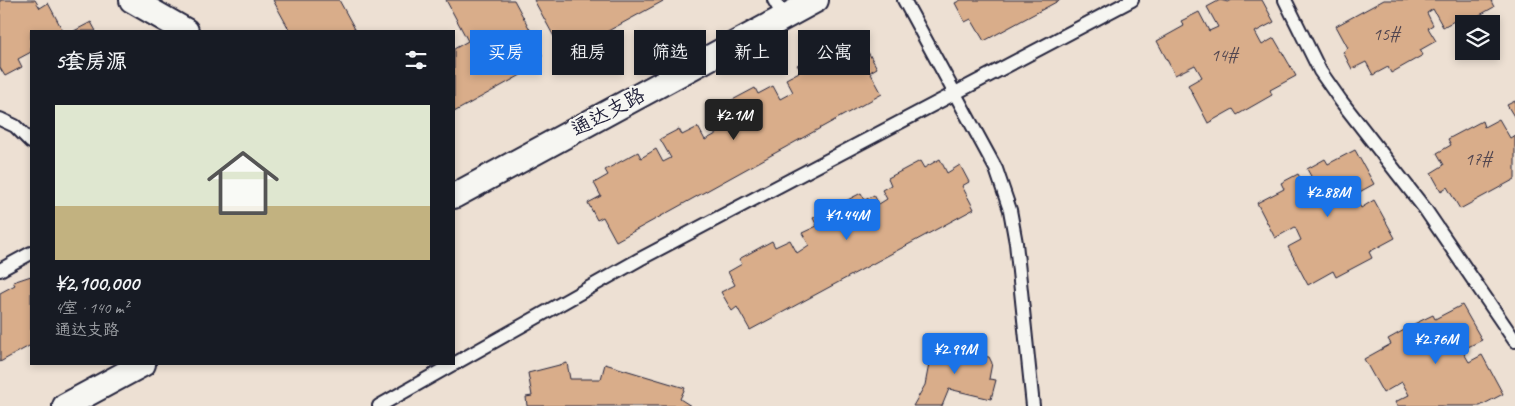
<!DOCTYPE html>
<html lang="zh">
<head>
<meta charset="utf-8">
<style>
	:root { --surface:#171b24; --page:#20242c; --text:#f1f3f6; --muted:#9ea1a6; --line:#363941; --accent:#1a73e8 }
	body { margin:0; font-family:Caveat,"LXGW WenKai TC",sans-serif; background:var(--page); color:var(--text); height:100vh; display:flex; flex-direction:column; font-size:19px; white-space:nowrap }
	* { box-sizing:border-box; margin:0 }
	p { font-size:16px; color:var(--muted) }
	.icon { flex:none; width:28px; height:28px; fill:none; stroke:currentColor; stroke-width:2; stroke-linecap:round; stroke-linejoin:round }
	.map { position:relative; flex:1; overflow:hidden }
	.sheet { position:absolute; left:30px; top:30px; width:425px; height:335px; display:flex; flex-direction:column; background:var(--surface); border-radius:0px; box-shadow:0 2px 8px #0003 }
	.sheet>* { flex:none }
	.top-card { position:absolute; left:470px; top:30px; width:475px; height:45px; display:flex; gap:10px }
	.buttons { position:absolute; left:1455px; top:15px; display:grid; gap:10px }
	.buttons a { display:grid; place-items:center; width:45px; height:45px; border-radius:0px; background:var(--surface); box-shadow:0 2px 8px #0003; font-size:25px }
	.price { position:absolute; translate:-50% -42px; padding:0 11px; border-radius:5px; background:var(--accent); color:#fff; font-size:16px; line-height:32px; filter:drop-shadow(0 1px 2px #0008) }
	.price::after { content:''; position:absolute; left:50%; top:30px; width:15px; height:11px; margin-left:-8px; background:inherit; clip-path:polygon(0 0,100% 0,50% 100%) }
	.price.selected { background:#222; color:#fff }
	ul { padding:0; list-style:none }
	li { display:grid; align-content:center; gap:10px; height:265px; padding:0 25px }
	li+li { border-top:1px solid var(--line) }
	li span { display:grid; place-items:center; height:155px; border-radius:0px; color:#555 }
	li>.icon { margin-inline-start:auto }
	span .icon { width:90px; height:90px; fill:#fffc; stroke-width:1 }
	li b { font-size:21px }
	h2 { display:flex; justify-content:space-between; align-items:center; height:60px; padding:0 25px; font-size:21px }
	.chip { padding:0 18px; border-radius:0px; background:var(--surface); box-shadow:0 2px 8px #0003; font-size:18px; line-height:45px }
	.chip.selected { background:var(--accent); color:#fff }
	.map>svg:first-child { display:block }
	.building { fill:#d9ad8a; stroke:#22223b }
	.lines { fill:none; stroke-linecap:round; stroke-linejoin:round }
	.lane-casing { stroke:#22223b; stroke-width:16 }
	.street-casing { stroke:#22223b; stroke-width:28 }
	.lane { stroke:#f6f6f2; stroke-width:12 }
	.street { stroke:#f6f6f2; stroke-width:24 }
	.labels { text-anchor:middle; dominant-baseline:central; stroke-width:5; stroke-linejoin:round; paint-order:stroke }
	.number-label { font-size:18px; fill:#50454f }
	.street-label { font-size:20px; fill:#22223b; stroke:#f6f6f2 }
</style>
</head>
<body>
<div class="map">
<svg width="1515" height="406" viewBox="0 0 1515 406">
	<rect width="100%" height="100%" fill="#ede0d3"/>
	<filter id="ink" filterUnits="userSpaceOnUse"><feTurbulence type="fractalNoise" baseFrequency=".02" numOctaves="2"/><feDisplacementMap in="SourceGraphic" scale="10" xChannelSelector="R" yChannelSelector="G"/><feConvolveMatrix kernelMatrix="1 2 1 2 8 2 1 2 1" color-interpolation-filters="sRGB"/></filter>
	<g filter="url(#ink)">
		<!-- building -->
		<path class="building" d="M0,0H35L40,8L48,3L63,31H31V52L18,59L22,67L5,76L0,68Z
			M273,0H339L356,31H290Z
			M446,0H514L541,50L542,56L539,65L454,112V49L468,41Z
			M534,0H665L564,55Z
			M961,0H1060L984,41L971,19L965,22L955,3Z
			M1220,0L1228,2L1232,0H1262L1274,22L1255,32L1262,45L1274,38L1296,76L1270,90L1272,95L1237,115L1233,109L1208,123L1188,85L1202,77L1195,65L1175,75L1157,41L1184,26L1181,21L1199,12L1209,31L1218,27L1207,7Z
			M1384,0H1493L1491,1L1494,7L1462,25L1458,19L1443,27L1433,9L1427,13L1433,25L1428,28L1436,41L1420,50L1423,55L1391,73L1388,67L1373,75L1366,62L1352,69L1343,52L1348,48L1336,26Z
			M91,22L96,31H74Z
			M847,46L855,59L868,52L877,68L870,72L882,94L616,241L603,217L597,220L588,203L601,196L594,183L608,175L605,170L638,152L641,158L656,149L663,162L671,158L660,139L679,129L682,135L698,127L705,140L718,133L711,120L727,111L723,105L755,88L758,94L773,86L780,99L793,92L786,79L801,71L797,65L830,47L833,54Z
			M1515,101V118L1507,105Z
			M1499,119L1510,138L1515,135V179L1460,209L1447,187L1441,191L1431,173L1444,165L1437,153L1451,145L1448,139L1482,121L1484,127Z
			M1355,150L1374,184L1354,195L1361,208L1374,200L1395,238L1369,252L1372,258L1336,277L1333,271L1308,285L1288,247L1301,240L1295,227L1275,238L1257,203L1284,189L1281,183L1298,174L1309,194L1318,189L1307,169L1325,159L1328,164Z
			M940,159L947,173L960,165L969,182L962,186L974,209L750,330L737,307L732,311L721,292L735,285L728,272L742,264L739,259L772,241L775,247L790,240L797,253L809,245L802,233L817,226L813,218L861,193L865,200L874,195L879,204L887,199L882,190L891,185L888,178L920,161L924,168Z
			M31,276V345L0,362V293L15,285L13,282Z
			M1462,305L1482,340L1462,350L1469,362L1482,355L1503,394L1480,406H1397L1395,402L1409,395L1402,382L1383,393L1364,359L1391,344L1388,339L1406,329L1416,349L1426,344L1414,324L1433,315L1435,319Z
			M958,341L972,344L969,359L974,360L980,356L989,357L992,363L989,379L996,380L991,399L949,389L942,406H913L925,385L933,343L957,349Z
			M567,363L570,379H601L605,364L685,388L680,399L691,406H527L526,397L532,396L528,373Z"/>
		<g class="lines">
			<defs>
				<path id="lane" d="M774,0L784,17
					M904,0L996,169L1010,210L1016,243L1033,406
					M1285,0L1320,71L1341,101L1425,209L1515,341
					M0,119L15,126L31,142
					M0,270L31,253
					M454,364L640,259L1132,0
					M379,406L453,364"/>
				<path id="street" d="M132,0L186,31
					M454,196L816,0
					M65,406L143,364"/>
			</defs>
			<!-- lane casing -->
			<use href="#lane" class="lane-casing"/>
			<!-- street casing -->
			<use href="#street" class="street-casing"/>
			<!-- lane -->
			<use href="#lane" class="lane"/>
			<!-- street -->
			<use href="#street" class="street"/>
		</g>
	</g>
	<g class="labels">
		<!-- number labels -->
		<g class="number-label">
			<text x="1386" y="34">15#</text>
			<text x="1224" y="55">14#</text>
			<text x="1478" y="159">17#</text>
		</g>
		<!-- street labels -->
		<g class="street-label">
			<text transform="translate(608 112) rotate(-28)">通达支路</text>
		</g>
	</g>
</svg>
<div class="buttons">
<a><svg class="icon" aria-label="layers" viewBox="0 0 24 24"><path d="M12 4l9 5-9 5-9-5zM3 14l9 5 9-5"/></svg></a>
</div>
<b class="price selected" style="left:734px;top:141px">¥2.1M</b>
<b class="price" style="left:1328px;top:218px">¥2.88M</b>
<b class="price" style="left:847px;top:241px">¥1.44M</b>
<b class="price" style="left:1436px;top:365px">¥2.76M</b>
<b class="price" style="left:955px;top:375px">¥2.99M</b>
<div class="top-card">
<a class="chip selected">买房</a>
<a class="chip">租房</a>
<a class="chip">筛选</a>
<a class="chip">新上</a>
<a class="chip">公寓</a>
</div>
<section class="sheet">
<h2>5套房源<svg class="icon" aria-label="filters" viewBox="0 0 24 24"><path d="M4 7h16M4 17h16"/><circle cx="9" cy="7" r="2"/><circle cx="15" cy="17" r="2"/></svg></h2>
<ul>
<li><span style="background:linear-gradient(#dfe7d0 65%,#c2b280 0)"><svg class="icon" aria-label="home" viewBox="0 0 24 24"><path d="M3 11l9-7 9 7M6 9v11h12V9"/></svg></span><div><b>¥2,100,000</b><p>4室 · 140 m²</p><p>通达支路</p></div></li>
</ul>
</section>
</div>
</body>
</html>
